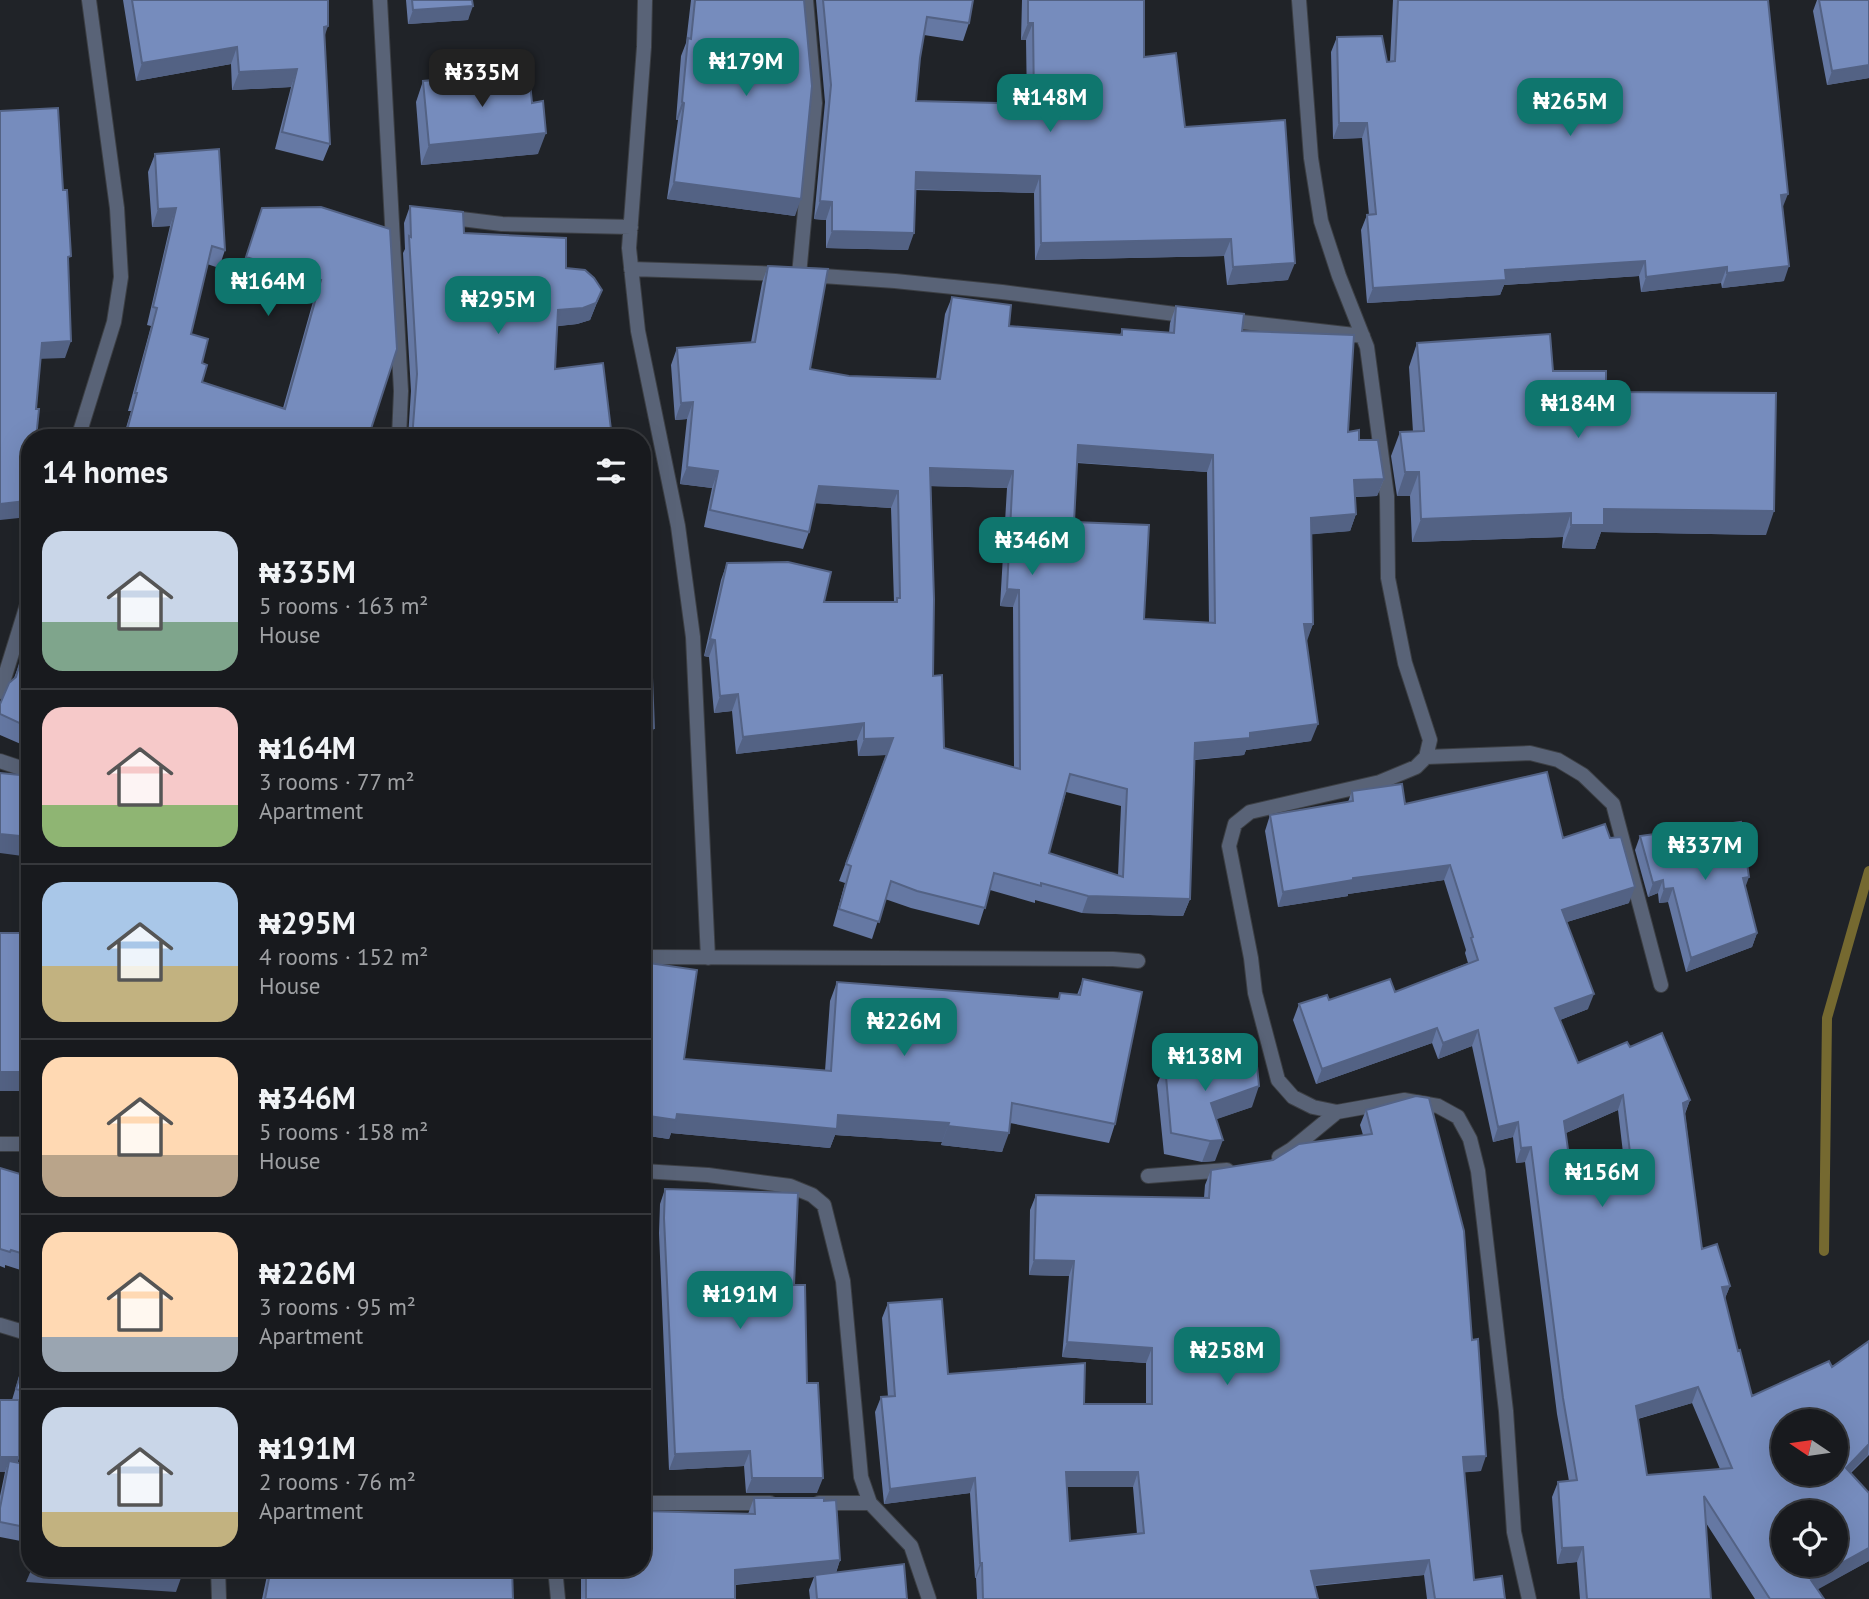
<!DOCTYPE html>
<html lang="en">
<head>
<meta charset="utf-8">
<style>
	:root { --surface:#181a1e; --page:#212327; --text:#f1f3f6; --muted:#9fa1a4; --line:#36383c; --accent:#0f766e }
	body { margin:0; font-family:"PT Sans",sans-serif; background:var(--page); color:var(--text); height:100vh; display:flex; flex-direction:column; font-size:26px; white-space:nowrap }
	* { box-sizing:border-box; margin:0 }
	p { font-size:23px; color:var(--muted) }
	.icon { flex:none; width:38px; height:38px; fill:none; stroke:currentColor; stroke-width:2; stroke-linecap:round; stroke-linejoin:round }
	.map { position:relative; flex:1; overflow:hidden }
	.sheet { position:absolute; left:21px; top:429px; width:630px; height:1148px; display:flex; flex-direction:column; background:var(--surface); border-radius:28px; box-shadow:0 7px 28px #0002,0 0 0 2px var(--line) }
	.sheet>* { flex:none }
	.needle { width:46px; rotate:283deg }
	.buttons { position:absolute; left:1771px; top:1409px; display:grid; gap:14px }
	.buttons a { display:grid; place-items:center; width:77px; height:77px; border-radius:50%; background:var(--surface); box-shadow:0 7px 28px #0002,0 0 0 2px var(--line); font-size:35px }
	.price { position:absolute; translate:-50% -60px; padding:0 16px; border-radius:14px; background:var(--accent); color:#fff; font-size:23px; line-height:46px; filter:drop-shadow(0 2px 4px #0008) }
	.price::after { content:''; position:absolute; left:50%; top:42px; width:21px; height:16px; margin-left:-10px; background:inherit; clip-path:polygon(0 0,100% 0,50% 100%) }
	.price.active { background:#222; color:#fff }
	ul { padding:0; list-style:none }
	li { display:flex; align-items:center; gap:21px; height:175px; padding:0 21px }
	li+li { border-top:2px solid var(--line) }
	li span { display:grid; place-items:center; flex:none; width:196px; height:140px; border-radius:21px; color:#555 }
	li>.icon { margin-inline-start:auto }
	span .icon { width:84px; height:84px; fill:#fffc; stroke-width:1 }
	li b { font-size:30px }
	h2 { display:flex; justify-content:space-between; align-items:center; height:84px; padding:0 21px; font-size:30px }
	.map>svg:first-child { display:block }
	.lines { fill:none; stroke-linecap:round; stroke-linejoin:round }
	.stream { stroke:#756930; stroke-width:10 }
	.minor-casing { stroke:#3c3f44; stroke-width:16 }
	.minor { stroke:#596377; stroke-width:14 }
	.wall { fill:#6578a3; fill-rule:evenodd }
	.shaded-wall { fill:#536284 }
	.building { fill:#768cbd; stroke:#536284; stroke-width:2; fill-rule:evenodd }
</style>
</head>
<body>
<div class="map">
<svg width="1869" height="1599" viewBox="0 0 1869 1599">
	<rect width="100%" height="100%" fill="#202328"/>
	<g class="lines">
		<!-- stream -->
		<path class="stream" d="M1824,1251L1827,1018L1869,871"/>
		<defs>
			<path id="minor" d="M380,0L401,391L399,438
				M645,0L644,47L629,248L638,331L678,526L693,637L708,958
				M1299,0L1311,158L1321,221L1339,276L1367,347L1387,496L1388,578L1405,663L1430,740L1426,757L1416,767L1380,782L1250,812L1235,824L1229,846L1251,958L1255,993L1278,1080L1293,1097L1313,1107L1337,1112L1404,1100L1438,1106L1458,1117L1470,1139L1478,1171L1506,1411L1514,1532L1529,1599
				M445,217L502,224L631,227
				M631,269L784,274
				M799,275L815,103L806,0
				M808,275L895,281L1002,292L1191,316
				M1225,320L1363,336
				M78,438L114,322L121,277L117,208L89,0
				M0,692L30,595
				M1426,757L1530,753L1558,760L1583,775L1613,804L1661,985
				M0,761L30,771
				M642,957L1113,959L1138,961
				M0,1144H30
				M1279,1157L1292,1149L1337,1112
				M642,1171L708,1175L790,1186L812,1195L824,1205L843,1281L861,1477L870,1503L911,1546L929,1599
				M1148,1176L1227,1170
				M0,1325L30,1334
				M642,1503H770
				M819,1503H870
				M218,1568L219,1599
				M555,1568L558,1599"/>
		</defs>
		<!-- minor casing -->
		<use href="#minor" class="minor-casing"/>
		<!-- minor -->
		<use href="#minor" class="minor"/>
	</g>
	<!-- wall -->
	<path class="wall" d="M123,0H328L324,37L330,144L323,161L275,149L291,87L232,90L231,64L136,81Z
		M406,0H472L468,20L408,24Z
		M691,0H804L795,216L667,199L678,120H676L681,56L686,43Z
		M816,0H973L969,23L963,41L924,35L920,58L916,101L1027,104L1026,40H1021L1022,0H1144V57L1185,127L1288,280L1227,285L1224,256L1035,260L1034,193L915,190L908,250L826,248V220L814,219L825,102Z
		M1393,0H1768L1783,207L1784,281L1722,288L1721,283L1641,292L1639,276L1504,285L1500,295L1367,303L1361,230L1367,215H1369L1362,138L1333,139L1331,52L1337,37L1387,62L1390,61Z
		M1817,0H1869V78L1827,85L1813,11Z
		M423,81L532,103L538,154L421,165L416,102Z
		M155,154L225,250L219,268L207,264L191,334L202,363V382L283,408L314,298L240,274L262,208L321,207L368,438H123L131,411H128L151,326L147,325L170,226L152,227L148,172Z
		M410,206L464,233L566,268L602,290L590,320L577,324L557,326L555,369L612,438H408L411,391L403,253L405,249L404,223Z
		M768,266L810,369L849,376L936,379L945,314L952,297L1009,326L1120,335L1122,329L1169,333L1170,323L1176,306L1242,331L1348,432L1359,440L1384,479L1377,496L1355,497L1356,514L1350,531L1311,534L1313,624L1306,641L1311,741L1246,750L1244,755L1195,760L1190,899L1183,916L1082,913L1035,900V903L990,890L979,925L911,908L885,899L872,939L833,926L845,883L839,881L886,755L858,756L857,740L736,754L732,711L714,713L709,657L704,656L721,580L727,563L824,602H894L891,508L815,503L809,532L803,549L704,527L712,488L680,484L687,419L675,420L671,365L677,348L751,342L762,283ZM1077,463L1207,472L1209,623L1144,619L1074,522ZM931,486L1007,488L1000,606L1013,607L1014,767L944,748L933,676ZM1066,792L1121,806L1118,875L1049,853Z
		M1417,343L1553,371L1606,392L1766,535L1601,532L1595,549L1562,548L1563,537L1412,542L1410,496H1397L1391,456L1400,432H1413L1409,367Z
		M30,636V748L0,735V704L14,678Z
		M1352,791L1405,804L1563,838L1629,903L1567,922L1588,1009L1560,1020L1578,1063L1630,1047L1690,1100L1685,1114L1702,1249L1730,1286L1725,1298L1738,1351L1752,1396L1832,1367L1869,1341V1455L1851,1473L1869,1493V1561L1817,1589L1824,1599H1755L1706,1523L1711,1599H1580L1577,1562L1557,1564L1552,1497L1558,1482L1569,1481L1557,1414L1525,1162L1516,1163L1513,1137L1493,1142L1472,1046L1438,1059L1432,1043L1316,1084L1293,1020L1299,1004L1395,992L1468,963L1465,953L1466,950L1444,880L1348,894V896L1278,907L1265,831L1270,815L1348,802ZM1618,1110L1625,1170L1572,1178L1566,1133ZM1692,1403L1720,1469L1647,1475L1638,1419Z
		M1640,836L1745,887L1757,933L1752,947L1686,972L1668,902L1659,903L1658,893L1648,897L1635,850Z
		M642,962L684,1059L825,1071L830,1001L837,982L1058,999L1060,993L1077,995L1083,979L1115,1124L1109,1143L1010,1123L1002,1152L941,1145L942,1142L835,1135L830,1148L671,1133L669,1139L642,1135Z
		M1165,1065L1252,1107L1216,1119L1215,1161L1202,1162L1164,1154L1157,1085Z
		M1366,1110L1481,1471L1464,1472L1474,1580L1505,1599H1427L1424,1575L1315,1586L1318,1599H977L976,1578H975L970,1493L884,1504L875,1412L881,1397H888L882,1318L888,1303L948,1374L1084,1404H1146V1363L1062,1357L1069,1276L1029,1275L1030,1210L1036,1195L1204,1198L1205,1185L1211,1170L1273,1160L1363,1135L1360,1125ZM1067,1487H1133L1137,1534L1070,1541Z
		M0,1168L30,1177V1273L5,1265V1268L0,1266Z
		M665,1189L794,1285L807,1383L817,1493H746L744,1466L669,1470L659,1233L660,1204Z
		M30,1340V1412L19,1409V1457L18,1462L30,1465V1548L25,1547L26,1542L0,1537V1496L5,1472H0V1400H12Z
		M754,1498L824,1501L840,1560L836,1573L907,1599H810L809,1590L814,1577L735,1585V1599H581V1568H642L748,1514Z
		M253,1568H330V1571L382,1568H516L514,1574H512L513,1599H262L268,1571H253Z"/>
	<!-- shaded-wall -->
	<path class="shaded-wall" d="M473,6L468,20L408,24L413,10Z
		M1028,23H1033L1026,40H1021Z
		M328,26L322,44L324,27Z
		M237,47L231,64L136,81L142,63Z
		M1869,65V78L1827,85L1832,71Z
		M297,69L291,87L232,90L239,72Z
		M682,102L684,103L678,120H676Z
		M1339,123H1367L1362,138L1333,139Z
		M546,133L538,154L421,165L429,145Z
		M916,172L1040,176L1034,193L910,189Z
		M674,182L801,199L795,216L667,199Z
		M1788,194L1782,209L1781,195Z
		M820,201L832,202L826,220L814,219Z
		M176,208L170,226L152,227L158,209Z
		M832,231L914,233L908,250L826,248Z
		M1231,239L1224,256L1035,260L1041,243Z
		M1645,261L1639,276L1504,285L1500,295L1367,303L1373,288L1505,270Z
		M1295,263L1288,280L1227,285L1233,267Z
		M1789,266L1784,281L1722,288L1727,273Z
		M1727,267L1721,283L1641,292L1646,277Z
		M602,290L590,320L577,324L551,327L558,310Z
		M71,341L65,358L36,359L42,343Z
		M693,402L687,419L675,420L681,403Z
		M1078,445L1213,455L1207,472L1072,462Z
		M21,458L30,459V471L28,476L15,475Z
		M687,467L718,471L712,488L680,484Z
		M930,468L1013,471L1007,488L924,486Z
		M1405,472H1419L1410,496H1397Z
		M1384,479L1377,496L1347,497L1354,480Z
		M819,486L898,491L891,508L813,503Z
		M26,501L19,518L0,520V504Z
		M1604,509L1774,511L1766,535L1601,532L1595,549L1562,548L1571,525Z
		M1571,513L1563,537L1412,542L1421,519Z
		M1356,514L1350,531L1305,535L1311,518Z
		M1007,589L1019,590L1013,607L1000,606Z
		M1304,624H1313L1307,641H1298Z
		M710,639L715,640L709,657L704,656Z
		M738,694L732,711L714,713L720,696Z
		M864,723L857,740L736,754L743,737Z
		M1318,724L1311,741L1246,750L1244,755L1189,760L1195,743L1250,733Z
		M642,728H654L648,744H642Z
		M893,738L887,755L858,756L864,739Z
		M0,834L30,837V857L0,853Z
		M1450,865L1444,880L1348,894V896L1278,907L1283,892L1353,878Z
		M1749,877L1744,891L1743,878Z
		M1663,880L1658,893L1648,897L1653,883Z
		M1635,887L1629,903L1557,925L1562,910Z
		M1673,888L1668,902L1659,903L1664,889Z
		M1088,896L1190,899L1183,916L1082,913Z
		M1757,933L1752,947L1686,972L1691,958Z
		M1594,994L1588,1009L1550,1024L1555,1008Z
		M1437,1028L1432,1043L1316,1084L1322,1069Z
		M1478,1030L1472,1046L1438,1059L1443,1043Z
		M0,1072H30V1084L27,1091H0Z
		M1259,1086L1252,1107L1203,1124L1211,1103Z
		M1623,1095L1618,1110L1559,1136L1564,1121Z
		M1690,1100L1684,1115L1683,1103Z
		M677,1114L838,1115L949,1123L942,1142L835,1135L830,1148L671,1133L669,1139L642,1135V1115Z
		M1518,1122L1513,1137L1493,1142L1498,1127Z
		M948,1126L1009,1133L1002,1152L941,1145Z
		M1223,1140L1215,1161L1202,1162L1210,1141Z
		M1531,1147L1525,1162L1516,1163L1521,1148Z
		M1034,1260L1074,1261L1069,1276L1029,1275Z
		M1730,1286L1724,1301L1722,1287Z
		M1067,1342L1152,1348L1146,1363L1062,1357Z
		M1698,1387L1692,1403L1630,1421L1636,1406Z
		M1869,1444L1868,1455L1840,1483L1846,1468Z
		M750,1451L744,1466L669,1470L675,1454Z
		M1486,1456L1481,1471L1458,1473L1463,1457Z
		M0,1457H19L14,1472L9,1461L5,1472H0Z
		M1066,1472H1138L1133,1487H1061Z
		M752,1478H823L817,1493H746Z
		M975,1478L970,1493L884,1504L890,1489Z
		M1583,1547L1577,1562L1557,1564L1562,1548Z
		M1869,1548V1561L1806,1596L1811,1580Z
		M840,1560L835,1575L730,1585L735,1570Z
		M1429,1560L1424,1575L1305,1586L1311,1571Z
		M980,1563H982L976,1578H975Z
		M32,1568L181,1578L176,1592L26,1582Z
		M254,1568H269L268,1571H253Z"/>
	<!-- building -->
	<path class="building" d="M132,0H328V26L324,27L330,144L282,132L297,69L239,72L237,47L142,63Z
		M412,0H472L473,6L413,10Z
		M695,0H804L812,86L801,199L674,182L684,103L682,102L688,38L691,39Z
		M823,0H973L969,23L927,17L920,58L916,101L1034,104L1033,23H1028V0H1144V57L1176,53L1185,127L1285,120L1295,263L1233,267L1231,239L1041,243L1040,176L916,172L914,233L832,231V202L820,201L831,85Z
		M1398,0H1768L1788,194L1781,195L1789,266L1727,273V267L1646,277L1645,261L1505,270L1506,280L1373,288L1367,215L1376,214L1367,123H1339L1337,37L1382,36L1387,62L1395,61Z
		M1819,0H1869V65L1832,71Z
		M529,72L532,103L543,101L546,133L429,145L423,81Z
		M58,108L63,190H67L71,256L68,257L71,341L42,343L36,409H39L36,438H30V459L21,458L26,501L0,504V111Z
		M219,149L225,250L212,246L191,334L208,339L202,363L207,365L202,382L285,409L321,280L246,257L262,208L321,207L390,229L397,349L368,438H125L137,393H135L157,308L153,307L176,208L158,209L155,154Z
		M410,206L463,212L464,233L566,238V268L585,270L594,278L602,290L596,303L583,308L558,310L555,369L603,363L612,438H414L413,426L417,374L409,236L411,237Z
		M768,266L828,269L810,369L849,376L940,379L952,297L1011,305L1009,326L1122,335V329L1174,333L1176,306L1244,314L1242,331L1354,335L1348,432L1359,430V440H1378L1384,479L1354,480L1356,514L1311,518L1313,624H1304L1318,724L1250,733V738L1195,743L1190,899L1088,896L1041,883V886L994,873L985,908L917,891L891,881L879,922L839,909L851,866L846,864L893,738L864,739V723L743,737L738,694L720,696L715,640L710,639L727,563L788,562L831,572L824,602H897V598H900L898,491L819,486L809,532L710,510L718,471L687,467L693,402L681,403L677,348L755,342ZM1078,445L1213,455L1215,623L1144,619L1149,525L1074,522ZM930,468L1013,471L1007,589L1019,590L1020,769L944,748L942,675L933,676L934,599ZM1070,774L1127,789L1123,877L1049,853Z
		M1550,334L1553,371H1606V392L1776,393L1774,511L1604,509V525H1571V513L1421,519L1419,472H1405L1400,432L1424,431L1417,343Z
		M30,636V728L0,714V704L9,683L16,677L25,646Z
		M642,652H651L654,728H642Z
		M1547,772L1563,838L1605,824L1610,838L1621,837L1635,887L1562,910L1594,994L1555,1008L1578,1063L1627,1042L1630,1047L1662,1033L1690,1100L1683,1103L1702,1249L1717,1244L1730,1286L1722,1287L1738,1351L1740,1350L1752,1396L1829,1361L1832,1367L1869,1341V1444L1846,1468L1869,1493V1548L1811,1580L1824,1599H1770L1704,1496L1711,1599H1587L1583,1547L1562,1548L1558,1482L1577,1480L1563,1398L1531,1147L1521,1148L1518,1122L1498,1127L1478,1030L1443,1043L1437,1028L1322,1069L1299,1004L1327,995L1329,1000L1390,979L1395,992L1478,960L1471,938L1473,937L1450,865L1353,878V880L1283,892L1270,815L1353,801L1352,791L1402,784L1405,804ZM1623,1095L1632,1169L1572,1178L1564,1121ZM1698,1387L1732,1468L1647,1475L1636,1406ZM1783,1421H1836V1474H1783ZM1783,1512H1836V1564H1783Z
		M0,773L30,776V837L0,834Z
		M1741,822L1749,877L1743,878L1757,933L1691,958L1673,888L1664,889L1663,880L1653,883L1640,836Z
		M0,933H30V1072H0Z
		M642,962L697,970L684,1059L831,1071L837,982L1059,999L1060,993L1080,995L1083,979L1142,992L1115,1124L1012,1103L1009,1133L948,1126L949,1123L838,1115L837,1129L677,1114L676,1120L642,1115Z
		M1256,1056L1259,1086L1211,1103L1223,1140L1210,1141L1171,1133L1165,1065Z
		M1416,1096L1429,1098L1464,1231L1472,1340L1478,1339L1486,1456L1463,1457L1474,1580L1502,1576L1505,1599H1435L1429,1560L1311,1571L1318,1599H983L982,1563H980L975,1478L890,1489L881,1397L895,1396L888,1303L942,1299L948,1374L1085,1363L1084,1404H1152V1348L1067,1342L1074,1261L1034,1260L1036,1195L1209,1198L1211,1170L1273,1160L1299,1144L1372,1134L1366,1110ZM1066,1472H1138L1144,1533L1070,1541Z
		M0,1168L30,1177V1256L11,1250L10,1252L0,1249Z
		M665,1189L798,1193L794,1285H805L807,1383H818L823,1478H752L750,1451L675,1454L664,1218Z
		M30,1343V1393L16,1389Z
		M0,1400H19V1457H0Z
		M9,1461L30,1465V1528L0,1522V1508Z
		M754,1498H824V1501L836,1500L840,1560L735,1570V1599H586V1568H642V1511L755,1514Z
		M904,1564L907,1599H817L815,1575Z
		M32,1568H182L181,1578Z
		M271,1568H330V1571L382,1568H512L513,1599H265Z"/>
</svg>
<div class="buttons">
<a><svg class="needle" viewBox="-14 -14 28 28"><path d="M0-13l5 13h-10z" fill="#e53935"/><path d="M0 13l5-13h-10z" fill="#9fa1a4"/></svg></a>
<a><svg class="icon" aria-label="locate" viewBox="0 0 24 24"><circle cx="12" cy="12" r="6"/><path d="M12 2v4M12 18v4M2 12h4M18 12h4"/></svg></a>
</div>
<b class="price" style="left:746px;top:98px">₦179M</b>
<b class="price active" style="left:482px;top:109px">₦335M</b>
<b class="price" style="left:1050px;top:134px">₦148M</b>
<b class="price" style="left:1570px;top:138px">₦265M</b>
<b class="price" style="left:268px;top:318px">₦164M</b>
<b class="price" style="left:498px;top:336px">₦295M</b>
<b class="price" style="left:1578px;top:440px">₦184M</b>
<b class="price" style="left:1032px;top:577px">₦346M</b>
<b class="price" style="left:1705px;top:882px">₦337M</b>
<b class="price" style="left:904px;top:1058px">₦226M</b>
<b class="price" style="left:1205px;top:1093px">₦138M</b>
<b class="price" style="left:1602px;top:1209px">₦156M</b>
<b class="price" style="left:740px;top:1331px">₦191M</b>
<b class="price" style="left:1227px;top:1387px">₦258M</b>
<section class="sheet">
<h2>14 homes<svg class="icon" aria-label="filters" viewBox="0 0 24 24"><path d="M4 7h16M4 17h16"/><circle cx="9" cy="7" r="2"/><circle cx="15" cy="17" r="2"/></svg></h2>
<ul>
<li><span style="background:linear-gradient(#c9d6e8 65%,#7fa58c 0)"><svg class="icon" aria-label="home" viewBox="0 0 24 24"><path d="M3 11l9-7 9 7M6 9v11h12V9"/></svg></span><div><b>₦335M</b><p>5 rooms · 163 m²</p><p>House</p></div></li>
<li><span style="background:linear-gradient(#f6c9c9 70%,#8fb573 0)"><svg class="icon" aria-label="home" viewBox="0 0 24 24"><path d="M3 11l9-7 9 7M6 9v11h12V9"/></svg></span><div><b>₦164M</b><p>3 rooms · 77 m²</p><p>Apartment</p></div></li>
<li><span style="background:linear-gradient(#a9c7e8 60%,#c2b280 0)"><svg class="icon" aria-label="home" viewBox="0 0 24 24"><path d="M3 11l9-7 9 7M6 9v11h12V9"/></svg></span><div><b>₦295M</b><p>4 rooms · 152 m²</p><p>House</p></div></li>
<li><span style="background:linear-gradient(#ffd9b3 70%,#b9a48a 0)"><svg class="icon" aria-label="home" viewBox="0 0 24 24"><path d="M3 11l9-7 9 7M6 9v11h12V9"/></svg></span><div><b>₦346M</b><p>5 rooms · 158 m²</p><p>House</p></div></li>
<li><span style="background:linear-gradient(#ffd9b3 75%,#9aa5b1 0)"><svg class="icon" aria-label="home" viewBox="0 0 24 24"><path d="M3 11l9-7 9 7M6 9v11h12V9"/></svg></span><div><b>₦226M</b><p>3 rooms · 95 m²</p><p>Apartment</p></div></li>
<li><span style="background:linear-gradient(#c9d6e8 75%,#c2b280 0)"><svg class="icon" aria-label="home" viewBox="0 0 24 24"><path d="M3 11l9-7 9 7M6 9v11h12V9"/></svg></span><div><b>₦191M</b><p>2 rooms · 76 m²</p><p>Apartment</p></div></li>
</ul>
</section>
</div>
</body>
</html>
